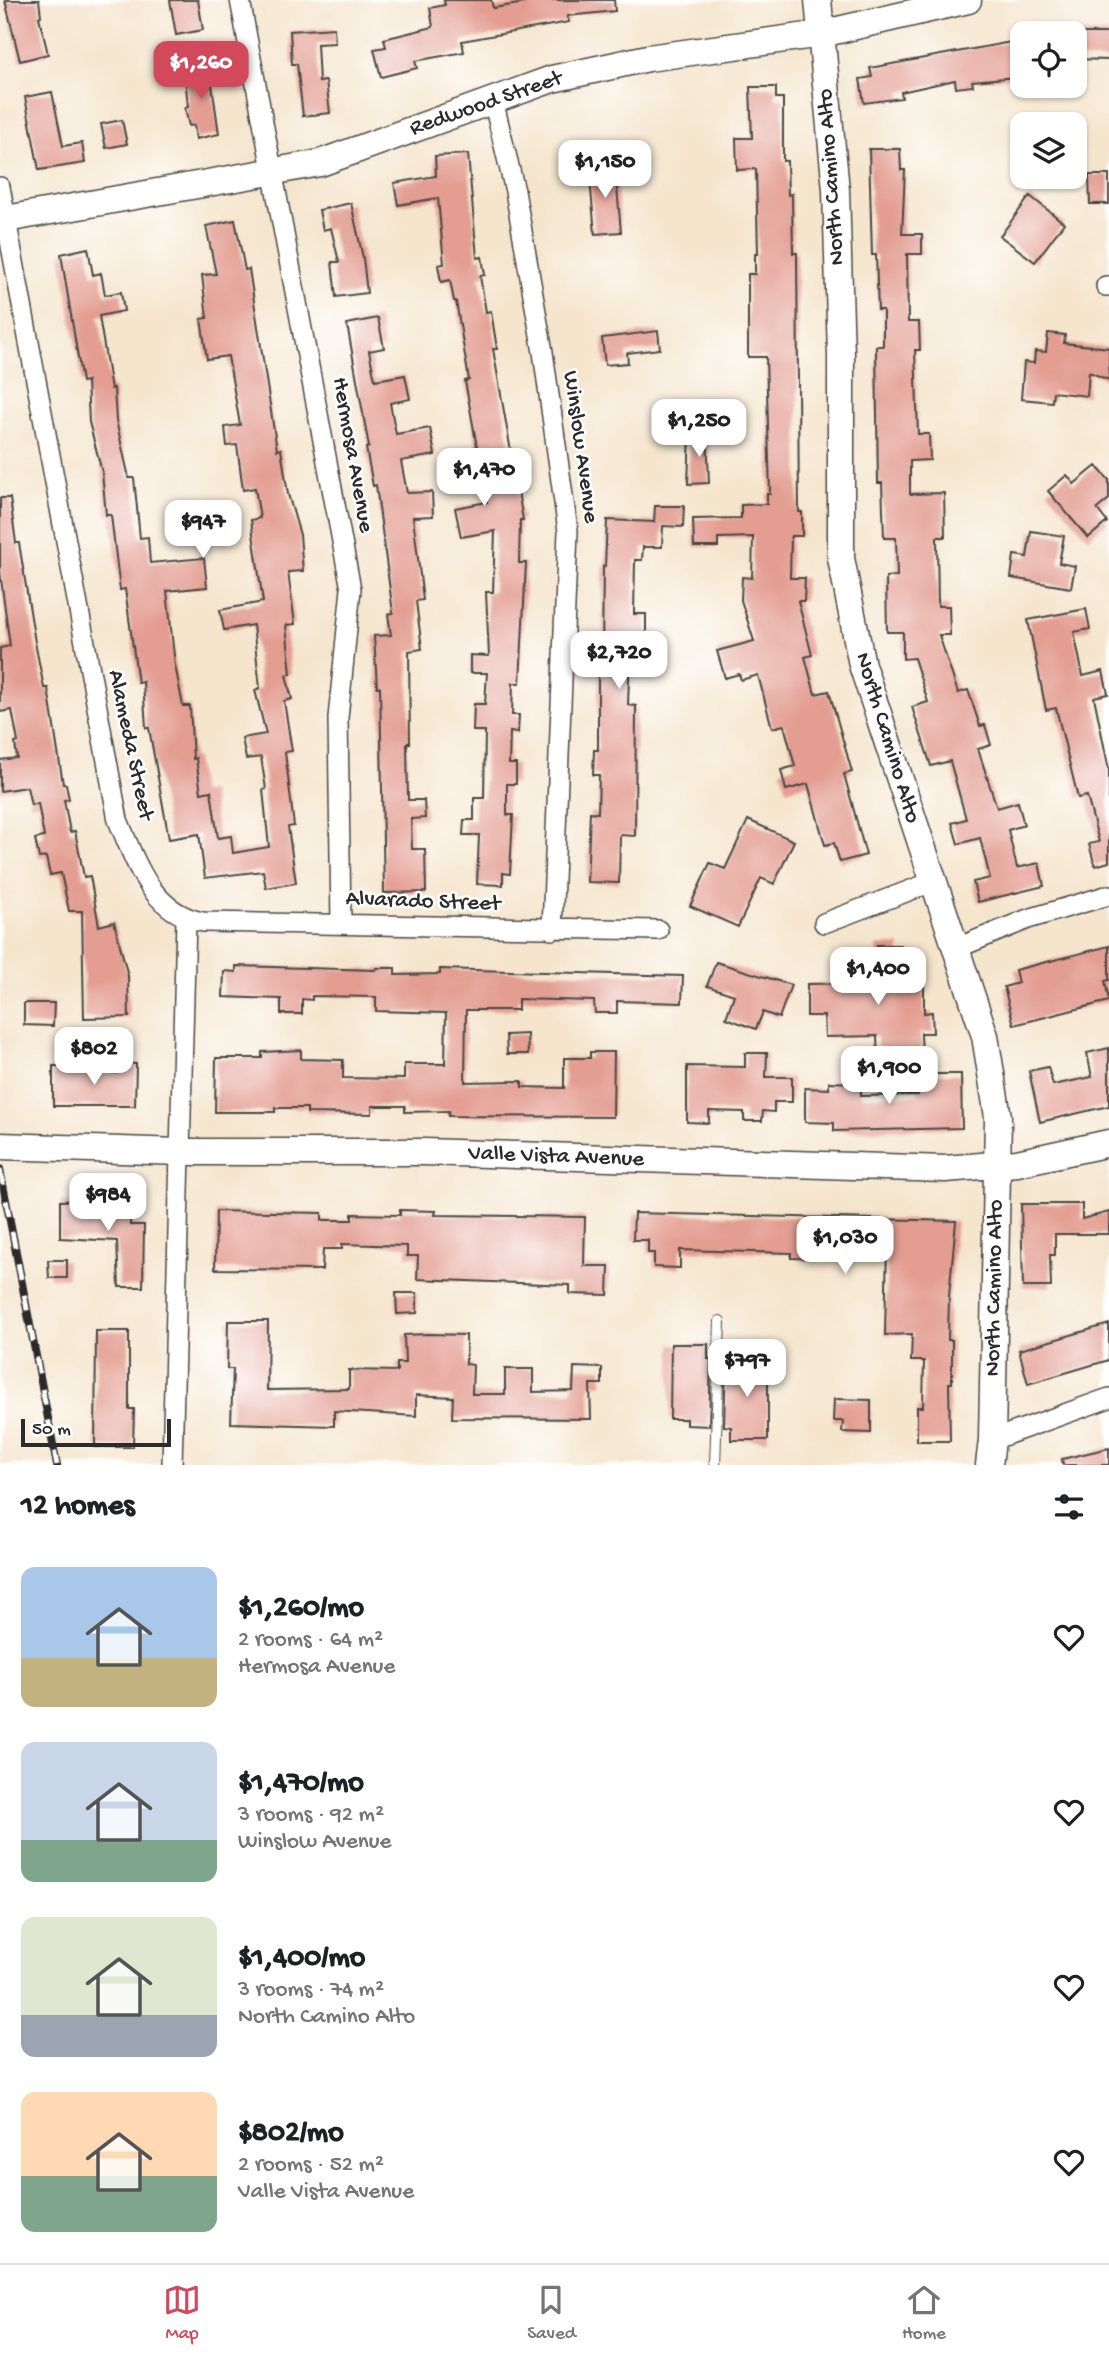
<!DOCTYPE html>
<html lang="en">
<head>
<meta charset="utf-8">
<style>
	:root { --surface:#fff; --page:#f2f2f2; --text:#202124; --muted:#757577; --line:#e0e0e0; --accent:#d1495b }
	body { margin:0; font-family:"Gochi Hand",sans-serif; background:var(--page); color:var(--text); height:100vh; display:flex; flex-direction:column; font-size:26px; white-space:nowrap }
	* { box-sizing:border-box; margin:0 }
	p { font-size:23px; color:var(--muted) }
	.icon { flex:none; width:38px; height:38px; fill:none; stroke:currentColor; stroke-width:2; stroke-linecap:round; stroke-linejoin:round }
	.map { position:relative; height:1465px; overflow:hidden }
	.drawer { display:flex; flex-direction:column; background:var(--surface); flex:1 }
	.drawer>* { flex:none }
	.controls { position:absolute; left:1010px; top:21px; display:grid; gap:14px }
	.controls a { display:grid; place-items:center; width:77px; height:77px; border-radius:14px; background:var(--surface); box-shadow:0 2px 5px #0004; font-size:35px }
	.scale { position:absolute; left:21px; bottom:18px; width:150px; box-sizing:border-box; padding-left:7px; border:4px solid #2b2b2b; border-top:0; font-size:19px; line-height:24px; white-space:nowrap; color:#2b2b2b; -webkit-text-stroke:5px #fff; paint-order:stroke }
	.price { position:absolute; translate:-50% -60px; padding:0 16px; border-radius:14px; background:#fff; color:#222; font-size:23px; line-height:46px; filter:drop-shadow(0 2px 4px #0008) }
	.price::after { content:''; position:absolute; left:50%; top:42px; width:21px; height:16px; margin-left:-10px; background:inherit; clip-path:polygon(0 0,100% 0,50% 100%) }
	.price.current { background:var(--accent); color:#fff }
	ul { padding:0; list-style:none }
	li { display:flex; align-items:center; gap:21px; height:175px; padding:0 21px }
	li span { display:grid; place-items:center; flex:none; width:196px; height:140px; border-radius:14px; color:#555 }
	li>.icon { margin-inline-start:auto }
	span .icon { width:84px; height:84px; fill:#fffc; stroke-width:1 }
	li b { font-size:30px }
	h2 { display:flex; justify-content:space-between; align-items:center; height:84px; padding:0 21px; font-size:30px }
	.dock { display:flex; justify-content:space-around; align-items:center; height:98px; border-top:2px solid var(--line); background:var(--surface); font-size:19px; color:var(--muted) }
	.dock a { display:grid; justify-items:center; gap:4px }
	.dock .current { color:var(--accent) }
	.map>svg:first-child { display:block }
	.building { fill:#e39d91 }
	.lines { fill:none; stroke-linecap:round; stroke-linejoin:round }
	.lane-casing { stroke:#494743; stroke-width:12 }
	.street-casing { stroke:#494743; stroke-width:22 }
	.secondary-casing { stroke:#494743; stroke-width:29 }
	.lane { stroke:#fff; stroke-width:10 }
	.street { stroke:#fff; stroke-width:19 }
	.secondary { stroke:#fff; stroke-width:26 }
	.rail-casing { stroke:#2b2b2b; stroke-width:8 }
	.rail { stroke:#fff; stroke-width:5; stroke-dasharray:16; stroke-linecap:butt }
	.labels { text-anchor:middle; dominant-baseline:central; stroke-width:5; stroke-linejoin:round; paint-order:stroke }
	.street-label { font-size:23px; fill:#2b2b2b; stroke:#fff }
</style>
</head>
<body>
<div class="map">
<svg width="1109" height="1465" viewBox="0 0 1109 1465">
	<rect width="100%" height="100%" fill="#fff"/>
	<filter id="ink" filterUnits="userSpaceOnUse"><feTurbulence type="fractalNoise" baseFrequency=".0143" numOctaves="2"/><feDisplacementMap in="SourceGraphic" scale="14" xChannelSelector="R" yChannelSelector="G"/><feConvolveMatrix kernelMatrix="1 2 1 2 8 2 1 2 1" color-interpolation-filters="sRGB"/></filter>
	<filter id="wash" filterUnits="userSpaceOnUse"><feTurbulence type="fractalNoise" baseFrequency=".00686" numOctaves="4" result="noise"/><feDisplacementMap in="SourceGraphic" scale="28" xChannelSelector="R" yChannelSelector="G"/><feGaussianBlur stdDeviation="1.57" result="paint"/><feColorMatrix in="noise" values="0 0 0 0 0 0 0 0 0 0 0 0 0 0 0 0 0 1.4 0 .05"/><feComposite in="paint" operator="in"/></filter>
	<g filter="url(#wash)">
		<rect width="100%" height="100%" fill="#f5e5cd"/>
		<g id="blocks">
			<!-- building -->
			<path class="building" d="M5,0H39L41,16L39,17L48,54L20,61Z
				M170,0H198L203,30L176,35Z
				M444,0H491L493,8L525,3L524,0H614L615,11L567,16L569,22L462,41L464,52L415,61L417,68L381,77L374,49L386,47L384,39L433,27L430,8L445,5Z
				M334,28L335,43L317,44L319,82L326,81L330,113L303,116L297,64H292L290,31Z
				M1074,33H1109V60L1074,59Z
				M1022,40V68L1016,69L1017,77L972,81L973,86L956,88L955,80L901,92L902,98L864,103L860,79L872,77L870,68Z
				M209,63L219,134L196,139L194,125L189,126L185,108L188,107L184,66Z
				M750,87H776V98H783V161H787L788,195L792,194L793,253H797L799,512H802V536H791L790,578H805L804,601H798L812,655L805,657L815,694L829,691L852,772L844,774L866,855L840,862L834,843L825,845L808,784L786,790L781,770L795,766L784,725L772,728L758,675L741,680L739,674L725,678L717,651L754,641L741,600L742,577L752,578L753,537L718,538V547H694L693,519L741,518V505L767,504V494H770L766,357H748V274H755V254H758L756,169L737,170L736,138H752Z
				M52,92L63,146L82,143L85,163L39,170L25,97Z
				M122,120L127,144L106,148L101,124Z
				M869,149H900L901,170H905L902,234H922V254H907L908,322H919L920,350H915L918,434H929L930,460L910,461V494L944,493L945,537H937L938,606H949L950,635H939L958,693L968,690L980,726L985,725L991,745L978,749L997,808L1018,802L1024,825L1008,830L1017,868L1039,863L1044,886L978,902L973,882L990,878L980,838L958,844L952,823L966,819L950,761L931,766L912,707L928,702L914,658L903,659V632H887L886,577L897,576L896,538H884L882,483H878L876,346H883V310H878L876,255H872Z
				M468,154L477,258L482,257L485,275L480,276L486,312L491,311L497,349H493L523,520H520L519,563H526L520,683H513L512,715H519L518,733L510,732L509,764H516V784H507V815H513L510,874L503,873V885L477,884L479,835H463L464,820H474V798H484L485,731H473L474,704H485L487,673H470V655L489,656L486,592H493L495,531L461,537L455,508L487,502L465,381L469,380L456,301H454L450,280L441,282L438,265L444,264L438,198L398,205L394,183L436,176L435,156Z
				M615,165L621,232L595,234L589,168Z
				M1089,175H1109V204H1090Z
				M1030,196L1064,223L1035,262L1000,236Z
				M351,203L363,258L367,293L336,297L332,262H339L331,228L323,230L319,210Z
				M235,220L245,270L249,269L277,450L281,449L288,494L300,535L303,571L288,572L295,624L286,625L291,674L286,675L292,699L284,701L292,751L285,752L294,826L288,827L296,883L266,888L263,871L205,878L199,834L169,839L149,728H146L143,682L138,683L125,589L120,590L111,515H106L102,472L89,422L87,381L82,382L61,254L88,248L93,275L101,273L105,295L121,292L124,311L99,316L111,389L114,388L116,420L129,478H134L140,538L148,537L150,563L204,558L207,587L167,591L175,665L183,706H190L193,759L196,758L201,793L211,791L218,838L231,836L233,853L269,847L263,790L266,789L261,757L246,759L242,738L266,734L255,690L260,688L253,625L224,630L220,610L263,602L251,520L260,518L255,488L243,490L237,445L227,446L225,427L240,425L228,356L207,359L201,319L207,318L202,275L216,274L206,226Z
				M378,318L384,348L369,351L375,380L405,375L410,399L390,403L396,434L430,428L435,455L401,461L407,493L432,492L433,516L413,517L423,600L416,601L422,649L409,651L410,743H407L408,800H424L425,818L411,819L412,849H425L426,892L384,893L380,687H377L374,636L391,635L388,614L393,613L376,485L373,486L366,448L369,447L347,324Z
				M658,331L660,349L627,353L628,363L605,365L602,338Z
				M1048,333L1065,335L1064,343L1109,348V380L1089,372L1087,396L1053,392L1052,402L1021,399L1024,362L1034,363L1035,351L1046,352Z
				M707,432L709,483L688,484L690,433Z
				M1096,466L1109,480V499L1097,509L1107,522L1088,538L1048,491L1067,475L1074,484Z
				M0,498H10L16,543H19L35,642L44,688H48L63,784H66L69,799L64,800L70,832L75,831L84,877L90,876L99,926L114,922L128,976L129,1017L84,1018L82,911H69L61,873L50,875L46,857L39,858L35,839L44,837L38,803L31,805L27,787L0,791V760L17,758L15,743L18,742L12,710L0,712V648L10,646L0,572Z
				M655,506H684L683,527L663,526L662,547H643L642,560H635L634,614H646V637H631L630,651L628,705L636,706L635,836L620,835L619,883L587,882L590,812L598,813L599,775H593L594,750H598V658H602L603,566H605L607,520L654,522Z
				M227,509L230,534L207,537L204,512Z
				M1031,531L1064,536L1059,563L1075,566L1071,588L1011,578L1014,555L1027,557Z
				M1086,609L1090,629L1074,632L1083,676L1103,671L1108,694L1094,697L1109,770V862L1095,866L1089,844L1099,842L1087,796L1078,798L1056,708L1046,710L1028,620Z
				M748,820L794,841L774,884L761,878L738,927L690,906L710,863L725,869Z
				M877,945H900V959L924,958V1013L932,1012L933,1033H921L922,1058L878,1060L877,1036L825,1037L824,1016H807V984L878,983Z
				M1109,946V980L1105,981L1109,1001L1014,1025L1004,987L1018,983L1015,970Z
				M716,962L791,985L779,1018L763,1012L756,1029L726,1018L734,995L707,986Z
				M236,966L376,970V968H395V975L440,974V969L683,976L682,1003L617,1001V1013H595L594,1001L518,999V1010H466L465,1082L522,1081V1087L564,1088V1058H590V1052H614L613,1117L448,1116L449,1111L405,1112V1106H372V1114L307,1113V1108H275V1112H215L216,1058H262V1052L301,1050V1059L343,1060V1078L404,1079V1064H445L446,1013L376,1011V997L312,996V1000L302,999V1014H281V999L223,997L224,971L236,972Z
				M24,1003H54L53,1026L24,1025Z
				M527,1034L528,1054H507L506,1035Z
				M1109,1048V1106L1040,1122L1029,1071L1048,1067L1053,1085L1092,1077L1087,1053Z
				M745,1053H767L766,1077H792V1102H774V1112L763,1111L762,1121H744V1112L709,1111V1123L687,1122V1066L745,1067Z
				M117,1063L136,1064L135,1106H53V1066H80L79,1072L117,1073Z
				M918,1074H961L962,1128L834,1131V1123L805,1122V1088L829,1089V1082L861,1083V1096L918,1095Z
				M105,1199H131L130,1225H144L143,1287H119L117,1241L60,1238V1201Z
				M1021,1204H1082V1219L1109,1212V1234H1055V1255H1050L1051,1287H1023Z
				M400,1210L436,1211L435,1215L585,1217L584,1266H609L608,1295L570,1294V1285L417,1279L418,1256H407V1246L342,1244V1249H323L322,1270L215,1269L216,1211L322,1213V1220H352V1214L400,1215Z
				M634,1213L956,1221L949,1296L948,1340H952V1383H949L950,1441H917V1407H923L924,1361H911L912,1334L885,1335L887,1245L842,1244L841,1259L791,1258V1253L680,1250V1268L654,1267V1253H648V1240H633Z
				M48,1260H67V1278H49Z
				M396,1293H417V1313L397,1314Z
				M228,1321H268L267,1390L349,1389V1370L397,1371V1363H405L404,1335L429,1334L466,1335V1364L473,1365L472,1394H505V1369H533V1392L573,1391L574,1367L602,1368V1384H590L591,1419L452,1418L453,1397L416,1395V1416L334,1411V1426L231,1423L233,1369H227Z
				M1109,1324V1360L1028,1384L1019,1350Z
				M96,1331H129V1409H134L133,1447H95Z
				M671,1344H708V1359H711L709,1426L686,1425V1419H670Z
				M768,1358V1440H731V1427L724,1426L726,1359Z
				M834,1399L871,1400V1433L842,1432L843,1421H833Z
				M1109,1448V1465H1063L1062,1459Z"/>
		</g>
	</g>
	<g filter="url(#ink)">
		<use href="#blocks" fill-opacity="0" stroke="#494743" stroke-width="2"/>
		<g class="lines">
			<defs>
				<path id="lane" d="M715,1465L720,1321"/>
				<path id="street" d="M240,0L351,589L338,718L341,924
					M493,100L515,191L543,352L568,531L552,930
					M0,187L118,820C136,863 152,913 203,922L658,930
					M1106,286H1109
					M824,923L932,882
					M957,948L1028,919L1109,895
					M992,1440L1109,1398
					M172,1465L186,919"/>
				<path id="secondary" d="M818,0L836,190L841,355V558L862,665L985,1036L998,1117L992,1440L989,1465
					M0,225L6,219L320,163L552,79L648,58L821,34L968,0
					M0,1146L181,1152H424L945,1169L1017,1163L1109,1143"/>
			</defs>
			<!-- lane casing -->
			<use href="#lane" class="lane-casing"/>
			<!-- street casing -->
			<use href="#street" class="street-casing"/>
			<!-- secondary casing -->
			<use href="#secondary" class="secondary-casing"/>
			<!-- lane -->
			<use href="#lane" class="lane"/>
			<!-- street -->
			<use href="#street" class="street"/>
			<!-- secondary -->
			<use href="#secondary" class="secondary"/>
			<defs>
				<path id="rail" d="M0,1169L57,1465"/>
			</defs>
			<!-- rail casing -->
			<use href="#rail" class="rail-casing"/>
			<!-- rail -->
			<use href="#rail" class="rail"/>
		</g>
	</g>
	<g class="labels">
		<!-- street labels -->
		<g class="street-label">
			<text transform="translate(486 104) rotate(-19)">Redwood Street</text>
			<text transform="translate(832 177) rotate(-94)">North Camino Alto</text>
			<text transform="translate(580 447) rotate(82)">Winslow Avenue</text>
			<text transform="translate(352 455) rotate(80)">Hermosa Avenue</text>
			<text transform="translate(887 738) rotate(73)">North Camino Alto</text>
			<text transform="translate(130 745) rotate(78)">Alameda Street</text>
			<text transform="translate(423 902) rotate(2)">Alvarado Street</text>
			<text transform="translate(556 1157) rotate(2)">Valle Vista Avenue</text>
			<text transform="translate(995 1288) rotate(-89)">North Camino Alto</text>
		</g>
	</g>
</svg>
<div class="controls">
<a><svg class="icon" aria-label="locate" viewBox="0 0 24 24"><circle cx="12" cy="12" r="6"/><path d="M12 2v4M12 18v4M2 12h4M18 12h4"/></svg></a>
<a><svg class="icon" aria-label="layers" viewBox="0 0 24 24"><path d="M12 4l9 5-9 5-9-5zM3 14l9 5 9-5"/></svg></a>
</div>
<div class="scale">50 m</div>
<b class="price current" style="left:201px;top:101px">$1,260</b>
<b class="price" style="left:605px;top:200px">$1,150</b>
<b class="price" style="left:699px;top:459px">$1,250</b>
<b class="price" style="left:484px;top:508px">$1,470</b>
<b class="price" style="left:203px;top:560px">$947</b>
<b class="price" style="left:619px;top:691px">$2,720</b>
<b class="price" style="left:878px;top:1007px">$1,400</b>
<b class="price" style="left:94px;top:1087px">$802</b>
<b class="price" style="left:889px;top:1106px">$1,900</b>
<b class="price" style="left:108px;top:1233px">$984</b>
<b class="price" style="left:845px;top:1276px">$1,030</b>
<b class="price" style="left:747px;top:1399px">$797</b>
</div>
<section class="drawer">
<h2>12 homes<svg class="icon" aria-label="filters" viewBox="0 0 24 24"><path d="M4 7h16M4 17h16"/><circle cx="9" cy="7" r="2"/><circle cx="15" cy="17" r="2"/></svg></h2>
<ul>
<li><span style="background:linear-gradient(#a9c7e8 65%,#c2b280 0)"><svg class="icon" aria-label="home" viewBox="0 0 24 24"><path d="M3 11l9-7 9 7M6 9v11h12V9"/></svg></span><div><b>$1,260/mo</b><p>2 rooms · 64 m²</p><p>Hermosa Avenue</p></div><svg class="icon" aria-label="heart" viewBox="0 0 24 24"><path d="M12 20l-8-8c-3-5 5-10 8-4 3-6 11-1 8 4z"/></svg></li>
<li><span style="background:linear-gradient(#c9d6e8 70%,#7fa58c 0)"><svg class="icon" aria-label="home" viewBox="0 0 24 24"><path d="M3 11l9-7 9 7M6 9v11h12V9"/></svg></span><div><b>$1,470/mo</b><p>3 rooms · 92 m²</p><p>Winslow Avenue</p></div><svg class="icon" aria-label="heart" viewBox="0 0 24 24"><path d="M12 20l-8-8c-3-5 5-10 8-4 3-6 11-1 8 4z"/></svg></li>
<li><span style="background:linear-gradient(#dfe7d0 70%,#9aa5b1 0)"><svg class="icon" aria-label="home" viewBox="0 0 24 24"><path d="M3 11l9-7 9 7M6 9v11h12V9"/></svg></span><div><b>$1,400/mo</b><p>3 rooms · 74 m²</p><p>North Camino Alto</p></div><svg class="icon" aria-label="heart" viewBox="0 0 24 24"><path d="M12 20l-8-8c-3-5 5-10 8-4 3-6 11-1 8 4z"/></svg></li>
<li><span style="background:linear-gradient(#ffd9b3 60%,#7fa58c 0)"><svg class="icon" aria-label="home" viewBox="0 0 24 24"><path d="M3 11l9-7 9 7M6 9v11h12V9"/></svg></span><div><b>$802/mo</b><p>2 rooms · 52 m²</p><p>Valle Vista Avenue</p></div><svg class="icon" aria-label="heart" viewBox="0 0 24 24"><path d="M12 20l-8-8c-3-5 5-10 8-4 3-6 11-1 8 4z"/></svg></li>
</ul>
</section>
<nav class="dock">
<a class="current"><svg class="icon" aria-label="map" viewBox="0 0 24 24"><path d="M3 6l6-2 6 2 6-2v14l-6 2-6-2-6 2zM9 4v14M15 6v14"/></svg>Map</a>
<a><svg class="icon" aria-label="saved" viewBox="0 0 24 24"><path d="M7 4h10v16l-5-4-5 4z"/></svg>Saved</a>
<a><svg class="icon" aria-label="home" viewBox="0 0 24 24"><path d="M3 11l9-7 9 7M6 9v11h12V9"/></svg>Home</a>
</nav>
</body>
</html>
